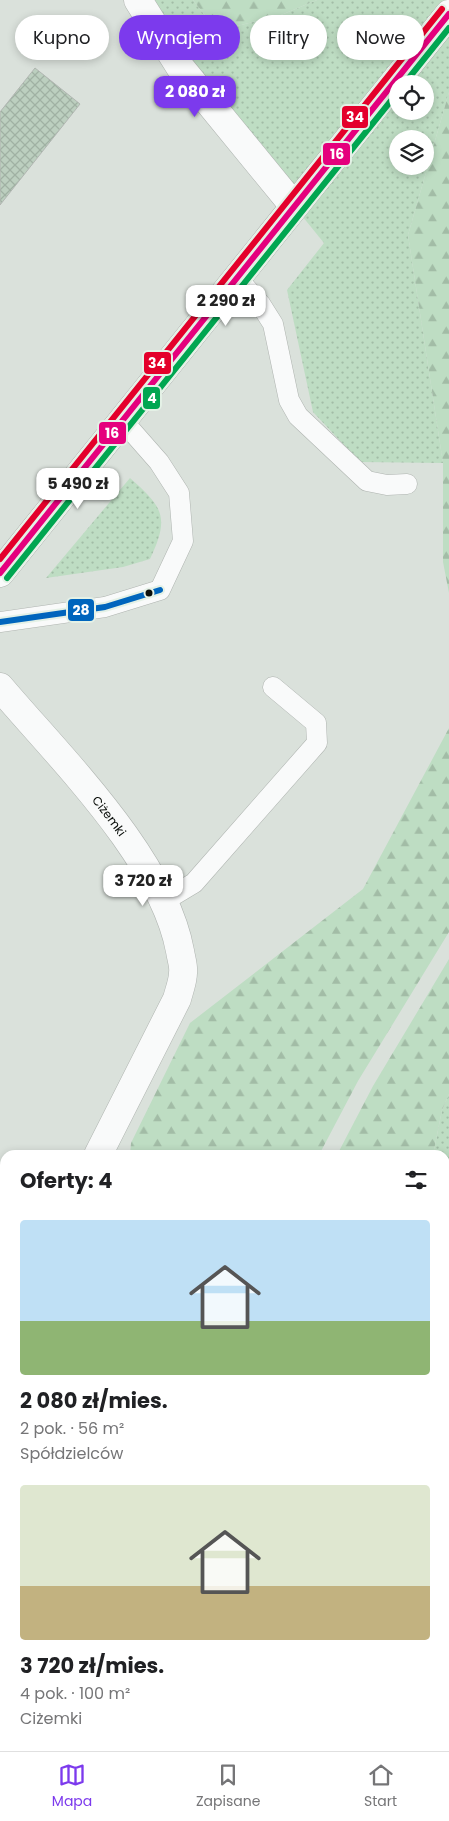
<!DOCTYPE html>
<html lang="pl">
<head>
<meta charset="utf-8">
<style>
	:root { --surface:#fff; --page:#f2f2f2; --text:#202124; --muted:#757577; --line:#e0e0e0; --accent:#7c3aed }
	body { margin:0; font-family:Poppins,sans-serif; background:var(--page); color:var(--text); height:100vh; display:flex; flex-direction:column; font-size:19px; white-space:nowrap }
	* { box-sizing:border-box; margin:0 }
	p { font-size:16px; color:var(--muted) }
	.icon { flex:none; width:28px; height:28px; fill:none; stroke:currentColor; stroke-width:2; stroke-linecap:round; stroke-linejoin:round }
	.map { position:relative; flex:1; overflow:hidden }
	.details { position:absolute; left:0px; top:1150px; width:450px; height:601px; display:flex; flex-direction:column; background:var(--surface); border-radius:15px 15px 0 0; box-shadow:0 2px 8px #0003 }
	.details>* { flex:none }
	.hud { position:absolute; left:15px; top:15px; width:420px; height:45px; display:flex; gap:10px }
	.controls { position:absolute; left:389px; top:75px; display:grid; gap:10px }
	.controls a { display:grid; place-items:center; width:45px; height:45px; border-radius:50%; background:var(--surface); box-shadow:0 2px 8px #0003; font-size:25px }
	.price { position:absolute; translate:-50% -42px; padding:0 11px; border-radius:10px; background:#fff; color:#222; font-size:16px; line-height:32px; filter:drop-shadow(0 1px 2px #0008) }
	.price::after { content:''; position:absolute; left:50%; top:30px; width:15px; height:11px; margin-left:-8px; background:inherit; clip-path:polygon(0 0,100% 0,50% 100%) }
	.price.on { background:var(--accent); color:#fff }
	ul { padding:0; list-style:none }
	li { display:grid; align-content:center; gap:10px; height:265px; padding:0 20px }
	li span { display:grid; place-items:center; height:155px; border-radius:5px; color:#555 }
	li>.icon { margin-inline-start:auto }
	span .icon { width:90px; height:90px; fill:#fffc; stroke-width:1 }
	li b { font-size:21px }
	h2 { display:flex; justify-content:space-between; align-items:center; height:60px; padding:0 20px; font-size:21px }
	.pill { padding:0 18px; border-radius:22px; background:var(--surface); box-shadow:0 2px 8px #0003; font-size:18px; line-height:45px }
	.pill.on { background:var(--accent); color:#fff }
	.tabs { display:flex; justify-content:space-around; align-items:center; height:70px; border-top:1px solid var(--line); background:var(--surface); font-size:14px; color:var(--muted) }
	.tabs a { display:grid; justify-items:center; gap:2px }
	.tabs .on { color:var(--accent) }
	.map>svg:first-child { display:block }
	.grass { fill:url(#grass-dots); fill-rule:evenodd }
	.forest { fill:url(#forest-firs) }
	.lines { fill:none; stroke-linecap:round; stroke-linejoin:round }
	.stream { stroke:#98a6e0; stroke-width:11 }
	.building { fill:url(#building-cross-hatch); stroke:#b1b6b2 }
	.service-casing { stroke:#afb4b0; stroke-width:21 }
	.minor-casing { stroke:#afb4b0; stroke-width:29 }
	.tertiary-casing { stroke:#afb4b0; stroke-width:29 }
	.service { stroke:#f9fafa; stroke-width:20 }
	.minor { stroke:#f9fafa; stroke-width:28 }
	.tertiary { stroke:#f9fafa; stroke-width:28 }
	.bus-1-casing { stroke:#e4f1e6; stroke-width:10 }
	.bus-2-casing { stroke:#e4f1e6; stroke-width:10 }
	.bus-3-casing { stroke:#e4f1e6; stroke-width:10 }
	.bus-4-casing { stroke:#e4f1e6; stroke-width:10 }
	.bus-1 { stroke:#e5007d; stroke-width:6 }
	.bus-2 { stroke:#00a651; stroke-width:6 }
	.bus-3 { stroke:#e4002b; stroke-width:6 }
	.bus-4 { stroke:#0065bd; stroke-width:6 }
	.bus-dot { fill:#0b0f0b; stroke:#e4f1e6; stroke-width:2 }
	.labels { text-anchor:middle; dominant-baseline:central; stroke-width:4; stroke-linejoin:round; paint-order:stroke }
	.street-label { font-size:12px; fill:#0b0f0b; stroke:#e4f1e6 }
	.line-badge { stroke:#e4f1e6; stroke-width:2 }
	.badge-label { font-size:14px; text-anchor:middle; font-weight:bold; fill:#fff }
</style>
</head>
<body>
<div class="map">
<svg width="449" height="1751" viewBox="0 0 449 1751">
	<defs>
		<pattern id="grass-dots" width="8" height="8" patternUnits="userSpaceOnUse" patternTransform="scale(1.25)"><rect width="8" height="8" fill="#beddc3"/><path d="M2 2h.1M6 6h.1" fill="none" stroke="#a2bca6" stroke-width="1.8" stroke-linecap="round"/></pattern>
		<pattern id="forest-firs" width="22" height="20" patternUnits="userSpaceOnUse" patternTransform="scale(1.25)"><rect width="22" height="20" fill="#beddc3"/><path d="M5 1l3.5 6h-7zM16 11l3.5 6h-7z" fill="#a2bca6"/></pattern>
		<pattern id="building-cross-hatch" width="8" height="8" patternUnits="userSpaceOnUse" patternTransform="scale(1.25)"><rect width="8" height="8" fill="#bccfbf"/><path d="M0 0l8 8M0 8l8-8" fill="none" stroke="#a0b1a3"/></pattern>
	</defs>
	<rect width="100%" height="100%" fill="#dae1db"/>
	<!-- grass -->
	<path class="grass" d="M138,0H193L217,31L281,15L317,0H449V92L408,235L443,463L360,462L313,412L287,290L324,243L181,67ZM398,84H425V111H398ZM398,139H425V166H398Z
		M130,478C163,507 170,517 150,559L123,567L46,578Z
		M449,1094V1200L445,1209V1155H433L442,1110Z
		M445,1257L449,1258V1428L445,1426Z
		M449,1599V1751H412L410,1746H445V1606Z"/>
	<!-- forest -->
	<path class="forest" d="M193,0H317L281,15L217,31Z
		M449,92V593L443,562V463L408,235Z
		M449,728V932L358,1081L319,1155H130L131,1143L190,1023L363,889Z
		M449,959V1094L442,1110L433,1155H337L373,1086Z
		M445,1426L449,1428V1599L445,1606Z
		M5,1509V1613H0V1517Z
		M10,1746H340L335,1751H7Z"/>
	<g class="lines">
		<!-- stream -->
		<path class="stream" d="M445,1513L449,1510
			M240,1751L243,1746"/>
	</g>
	<!-- building -->
	<path class="building" d="M35,68L80,104L0,205V112Z"/>
	<g class="lines">
		<defs>
			<path id="service" d="M238,279L261,305L273,324L289,400L298,416L367,481L387,485L407,484
				M0,622L105,607L160,590L183,541L179,493L159,462L123,421
				M164,901L194,883L317,743L316,723L273,687
				M0,1316L5,1309"/>
			<g id="minor">
				<path d="M138,0L180,67L293,205"/>
				<path id="s1" d="M0,687C60,758 163,858 180,951C181,958 184,966 183,973C183,981 179,991 177,999L98,1155"/>
				<path d="M445,1237L449,1239"/>
			</g>
			<path id="tertiary" d="M0,573L449,14"/>
		</defs>
		<!-- service casing -->
		<use href="#service" class="service-casing"/>
		<!-- minor casing -->
		<use href="#minor" class="minor-casing"/>
		<!-- tertiary casing -->
		<use href="#tertiary" class="tertiary-casing"/>
		<!-- service -->
		<use href="#service" class="service"/>
		<!-- minor -->
		<use href="#minor" class="minor"/>
		<!-- tertiary -->
		<use href="#tertiary" class="tertiary"/>
		<defs>
			<path id="bus-1" d="M0,573L449,14"/>
			<path id="bus-2" d="M404,84L449,28
				M7,578L398,92"/>
			<path id="bus-3" d="M0,559L442,9"/>
			<path id="bus-4" d="M0,622L105,607L160,590"/>
		</defs>
		<!-- bus-1 casing -->
		<use href="#bus-1" class="bus-1-casing"/>
		<!-- bus-2 casing -->
		<use href="#bus-2" class="bus-2-casing"/>
		<!-- bus-3 casing -->
		<use href="#bus-3" class="bus-3-casing"/>
		<!-- bus-4 casing -->
		<use href="#bus-4" class="bus-4-casing"/>
		<!-- bus-1 -->
		<use href="#bus-1" class="bus-1"/>
		<!-- bus-2 -->
		<use href="#bus-2" class="bus-2"/>
		<!-- bus-3 -->
		<use href="#bus-3" class="bus-3"/>
		<!-- bus-4 -->
		<use href="#bus-4" class="bus-4"/>
	</g>
	<!-- markers -->
	<circle class="bus-dot" cx="149" cy="593" r="4.5"/>
	<g class="labels">
		<!-- street labels -->
		<g class="street-label">
			<text stroke="none"><textPath href="#s1" startOffset="169">Ciżemki</textPath></text>
		</g>
	</g>
	<g class="line-badge">
		<rect x="341" y="105" width="28" height="24" rx="5" fill="#e4002b"/>
		<rect x="322" y="142" width="29" height="24" rx="5" fill="#e5007d"/>
		<rect x="143" y="351" width="29" height="24" rx="5" fill="#e4002b"/>
		<rect x="142" y="386" width="19" height="24" rx="5" fill="#00a651"/>
		<rect x="98" y="421" width="29" height="24" rx="5" fill="#e5007d"/>
		<rect x="67" y="598" width="28" height="24" rx="5" fill="#0065bd"/>
	</g>
	<g class="badge-label">
		<text x="355" y="122">34</text>
		<text x="337" y="159">16</text>
		<text x="157" y="368">34</text>
		<text x="152" y="403">4</text>
		<text x="112" y="438">16</text>
		<text x="81" y="615">28</text>
	</g>
</svg>
<div class="controls">
<a><svg class="icon" aria-label="locate" viewBox="0 0 24 24"><circle cx="12" cy="12" r="6"/><path d="M12 2v4M12 18v4M2 12h4M18 12h4"/></svg></a>
<a><svg class="icon" aria-label="layers" viewBox="0 0 24 24"><path d="M12 4l9 5-9 5-9-5zM3 14l9 5 9-5"/></svg></a>
</div>
<b class="price on" style="left:195px;top:118px">2 080 zł</b>
<b class="price" style="left:226px;top:327px">2 290 zł</b>
<b class="price" style="left:78px;top:510px">5 490 zł</b>
<b class="price" style="left:143px;top:907px">3 720 zł</b>
<div class="hud">
<a class="pill">Kupno</a>
<a class="pill on">Wynajem</a>
<a class="pill">Filtry</a>
<a class="pill">Nowe</a>
</div>
<section class="details">
<h2>Oferty: 4<svg class="icon" aria-label="filters" viewBox="0 0 24 24"><path d="M4 7h16M4 17h16"/><circle cx="9" cy="7" r="2"/><circle cx="15" cy="17" r="2"/></svg></h2>
<ul>
<li><span style="background:linear-gradient(#bfe0f5 65%,#8fb573 0)"><svg class="icon" aria-label="home" viewBox="0 0 24 24"><path d="M3 11l9-7 9 7M6 9v11h12V9"/></svg></span><div><b>2 080 zł/mies.</b><p>2 pok. · 56 m²</p><p>Spółdzielców</p></div></li>
<li><span style="background:linear-gradient(#dfe7d0 65%,#c2b280 0)"><svg class="icon" aria-label="home" viewBox="0 0 24 24"><path d="M3 11l9-7 9 7M6 9v11h12V9"/></svg></span><div><b>3 720 zł/mies.</b><p>4 pok. · 100 m²</p><p>Ciżemki</p></div></li>
</ul>
</section>
</div>
<nav class="tabs">
<a class="on"><svg class="icon" aria-label="map" viewBox="0 0 24 24"><path d="M3 6l6-2 6 2 6-2v14l-6 2-6-2-6 2zM9 4v14M15 6v14"/></svg>Mapa</a>
<a><svg class="icon" aria-label="saved" viewBox="0 0 24 24"><path d="M7 4h10v16l-5-4-5 4z"/></svg>Zapisane</a>
<a><svg class="icon" aria-label="home" viewBox="0 0 24 24"><path d="M3 11l9-7 9 7M6 9v11h12V9"/></svg>Start</a>
</nav>
</body>
</html>
